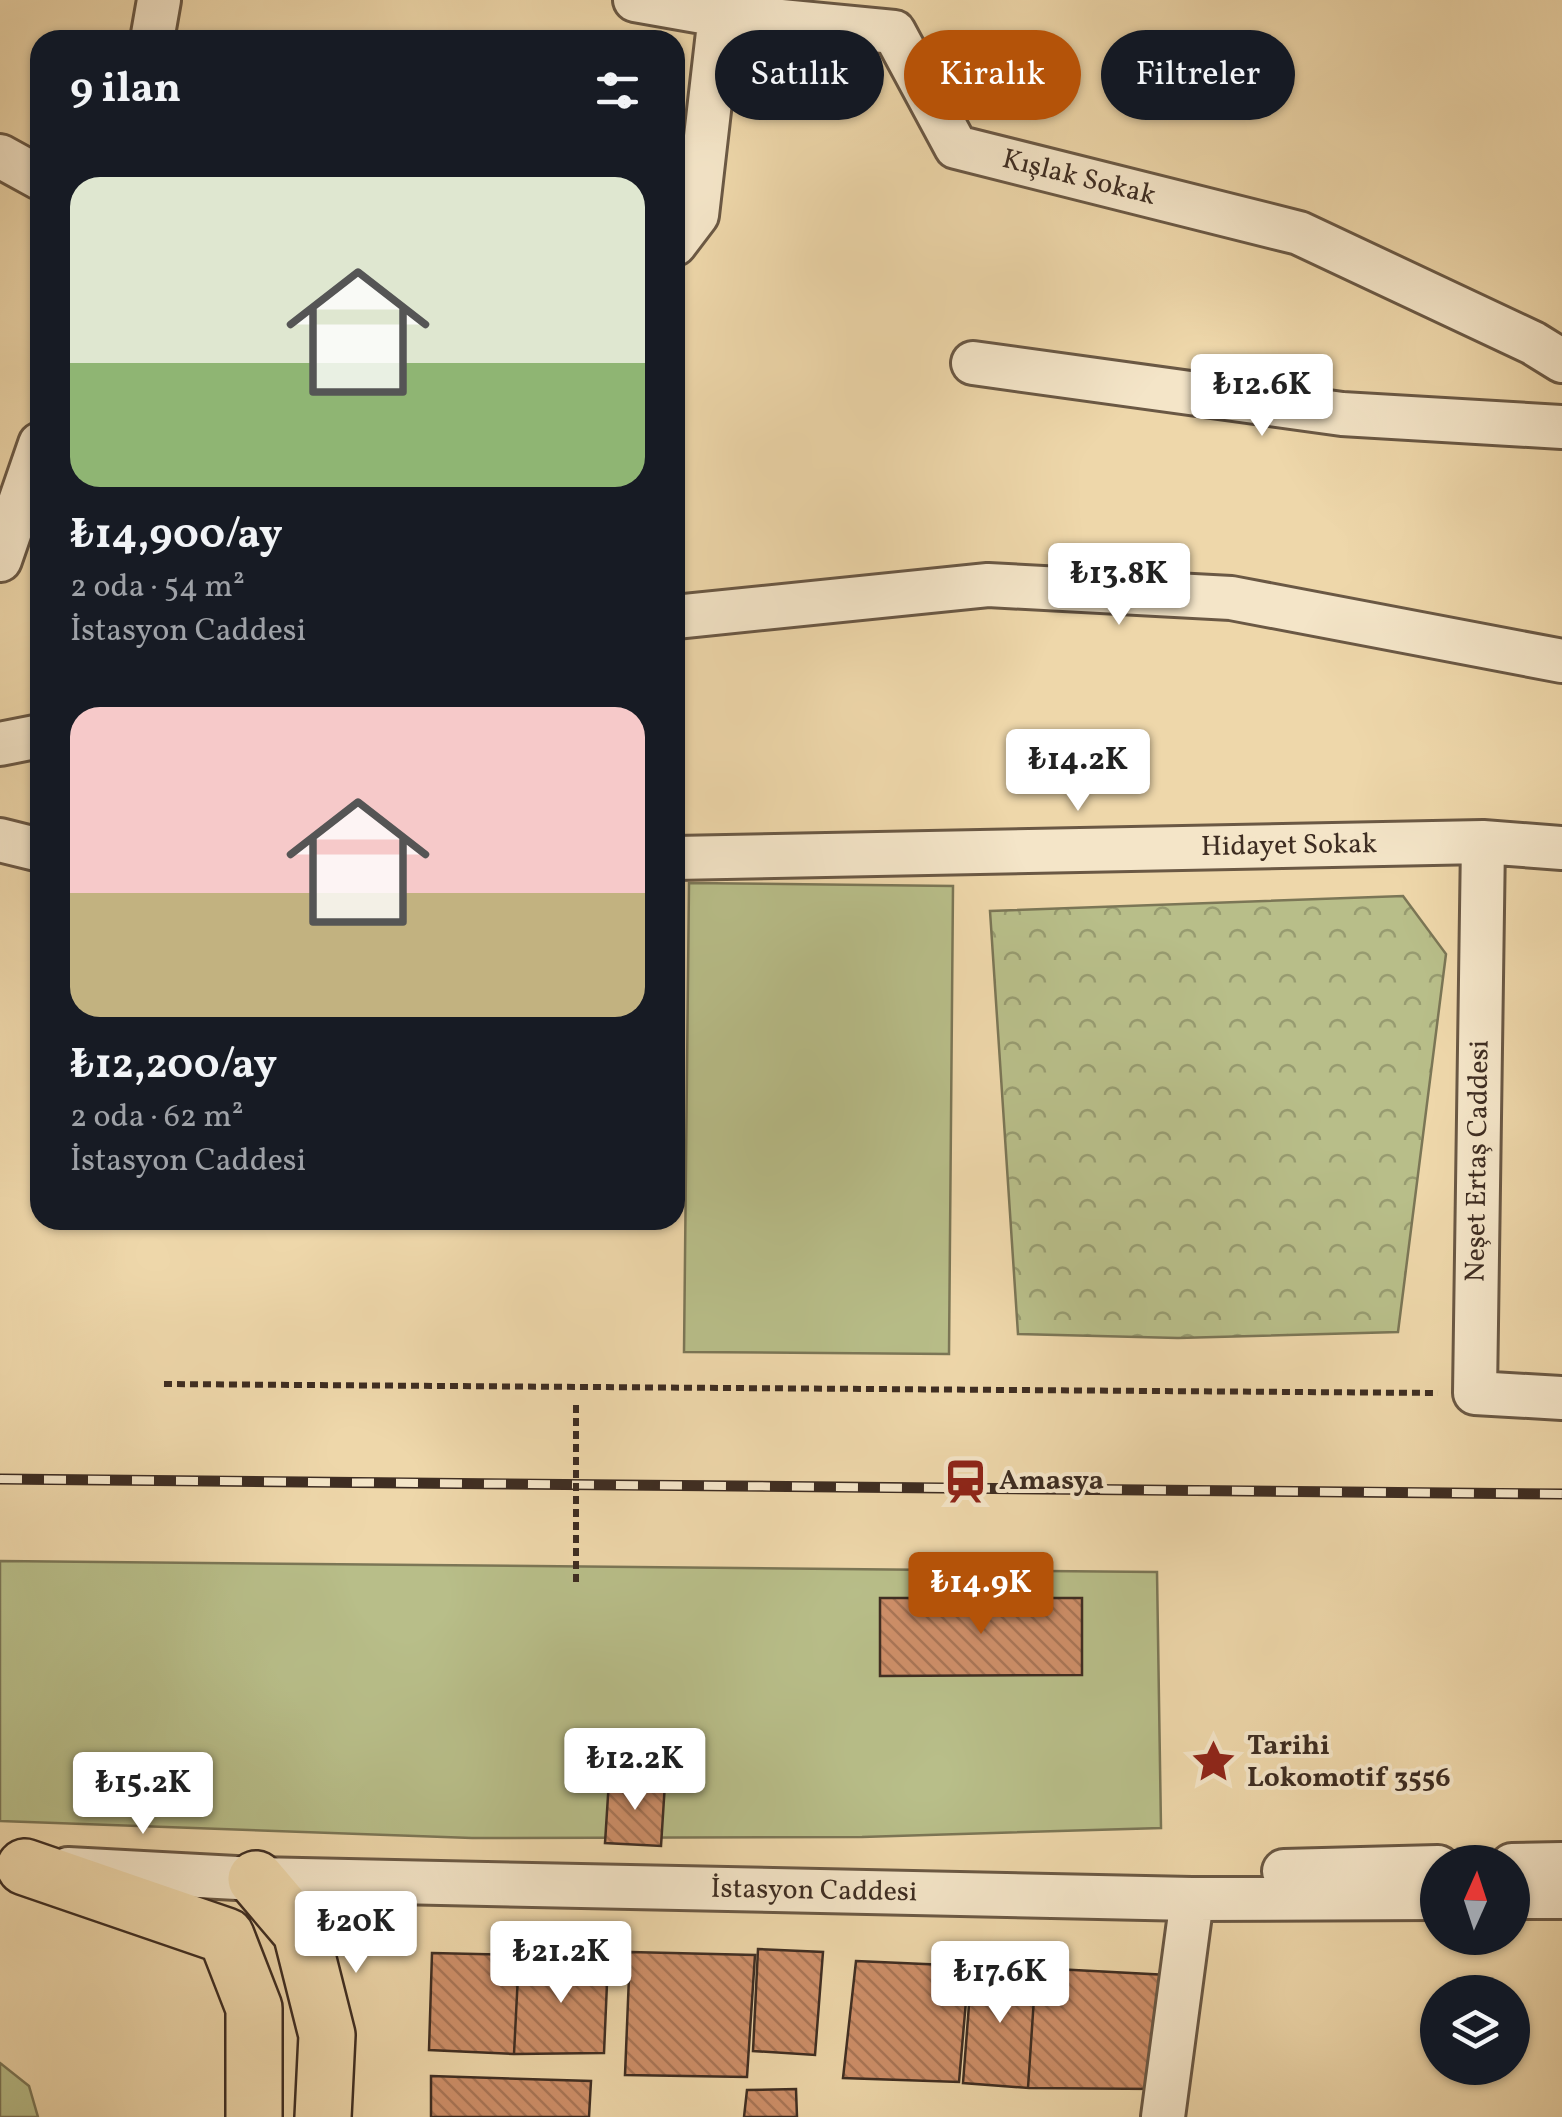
<!DOCTYPE html>
<html lang="tr">
<head>
<meta charset="utf-8">
<style>
	:root { --surface:#171b24; --page:#242831; --text:#f1f3f6; --muted:#9ea1a6; --accent:#b45309 }
	body { margin:0; font-family:Vollkorn,serif; background:var(--page); color:var(--text); height:100vh; display:flex; flex-direction:column; font-size:38px; white-space:nowrap }
	* { box-sizing:border-box; margin:0 }
	p { font-size:32px; color:var(--muted) }
	.icon { flex:none; width:55px; height:55px; fill:none; stroke:currentColor; stroke-width:2; stroke-linecap:round; stroke-linejoin:round }
	.map { position:relative; flex:1; overflow:hidden }
	.details { position:absolute; left:30px; top:30px; width:655px; height:1200px; display:flex; flex-direction:column; background:var(--surface); border-radius:30px; box-shadow:0 2px 8px #0004 }
	.details>* { flex:none }
	.banner { position:absolute; left:715px; top:30px; width:695px; height:90px; display:flex; gap:20px }
	.needle { width:65px; rotate:3deg }
	.buttons { position:absolute; left:1420px; top:1845px; display:grid; gap:20px }
	.buttons a { display:grid; place-items:center; width:110px; height:110px; border-radius:50%; background:var(--surface); box-shadow:0 2px 8px #0004; font-size:50px }
	.price { position:absolute; translate:-50% -85px; padding:0 22px; border-radius:10px; background:#fff; color:#222; font-size:32px; line-height:65px; filter:drop-shadow(0 2px 5px #0008) }
	.price::after { content:''; position:absolute; left:50%; top:60px; width:30px; height:22px; margin-left:-15px; background:inherit; clip-path:polygon(0 0,100% 0,50% 100%) }
	.price.active { background:var(--accent); color:#fff }
	ul { padding:0; list-style:none }
	li { display:grid; align-content:center; gap:20px; height:530px; padding:0 40px }
	li span { display:grid; place-items:center; height:310px; border-radius:30px; color:#555 }
	li>.icon { margin-inline-start:auto }
	span .icon { width:180px; height:180px; fill:#fffc; stroke-width:1 }
	li b { font-size:42px }
	h2 { display:flex; justify-content:space-between; align-items:center; height:120px; padding:0 40px; font-size:42px }
	.chip { padding:0 35px; border-radius:45px; background:var(--surface); box-shadow:0 2px 8px #0004; font-size:35px; line-height:90px }
	.chip.active { background:var(--accent); color:#fff }
	.map>svg:first-child { display:block }
	.forest { fill:url(#forest-crowns); stroke:#7b7656; stroke-width:2.5 }
	.park { fill:#b8be89; stroke:#7b7656; stroke-width:2.5 }
	.building { fill:url(#building-back-hatch); stroke:#3e2d22; stroke-width:2.5 }
	.lines { fill:none; stroke-linecap:round; stroke-linejoin:round }
	.minor-casing { stroke:#6a5844; stroke-width:48 }
	.major-casing { stroke:#3e2d22; stroke-width:60 }
	.path { stroke:#3e2d22; stroke-width:6; stroke-dasharray:8 5; stroke-linecap:butt }
	.minor { stroke:#f4e5c8; stroke-width:42 }
	.major { stroke:#eed7aa; stroke-width:55 }
	.rail-casing { stroke:#3e2d22; stroke-width:11 }
	.rail { stroke:#f4e5c8; stroke-width:8; stroke-dasharray:22; stroke-linecap:butt }
	.path-bridge { stroke:#3e2d22; stroke-width:6; stroke-dasharray:8 5; stroke-linecap:butt }
	.labels { text-anchor:middle; dominant-baseline:central; stroke-width:8; stroke-linejoin:round; paint-order:stroke }
	.street-label { font-size:28px; fill:#3e2d22; stroke:#f4e5c8 }
	.poi-label { font-size:28px; font-weight:bold; fill:#3e2d22; stroke:#f4e5c8; text-anchor:start }
</style>
</head>
<body>
<div class="map">
<svg width="1562" height="2117" viewBox="0 0 1562 2117">
	<defs>
		<pattern id="forest-crowns" width="20" height="18" patternUnits="userSpaceOnUse" patternTransform="scale(2.5)"><rect width="20" height="18" fill="#b8be89"/><path d="M2 6a3 3 0 1 1 6 0M12 15a3 3 0 1 1 6 0" fill="none" stroke="#979b70"/></pattern>
		<pattern id="building-back-hatch" width="6" height="6" patternUnits="userSpaceOnUse" patternTransform="scale(2.5)"><rect width="6" height="6" fill="#ce8f69"/><path d="M-1 5l2 2M0 0l6 6M5-1l2 2" fill="none" stroke="#a97556"/></pattern>
	</defs>
	<rect width="100%" height="100%" fill="#eed7aa"/>
	<filter id="stains"><feTurbulence type="fractalNoise" baseFrequency=".002" numOctaves="4"/><feColorMatrix values="0 0 0 0 .2 0 0 0 0 .09 0 0 0 0 .02 0 0 0 .5 -.17"/></filter>
	<radialGradient id="worn" r=".72"><stop offset=".6" stop-color="#630" stop-opacity="0"/><stop offset="1" stop-color="#630" stop-opacity=".3"/></radialGradient>
	<!-- forest -->
	<path class="forest" d="M1403,896L1446,954L1398,1332L1178,1338L1018,1334L990,911Z"/>
	<!-- park -->
	<path class="park" d="M689,883L953,886L949,1354L684,1352Z
		M0,1561L1157,1572L1161,1828L862,1837L472,1838L0,1821Z
		M0,2063L29,2086L38,2117H0Z"/>
	<!-- building -->
	<path class="building" d="M880,1598H1082V1675L880,1676Z
		M609,1780L665,1783L661,1846L605,1843Z
		M758,1949L823,1952L815,2055L753,2051Z
		M630,1952L755,1955L747,2077L625,2075Z
		M432,1953L519,1955L514,2054L429,2050Z
		M519,1955L608,1960L604,2053L514,2054Z
		M856,1961L969,1966L959,2082L843,2078Z
		M972,1966L1036,1968L1028,2088L963,2083Z
		M1036,1968L1168,1975L1158,2089L1028,2088Z
		M431,2076L591,2081L589,2117H431Z
		M796,2089L797,2117H744L747,2090Z"/>
	<g class="lines">
		<defs>
			<path id="minor" d="M635,0L720,15L894,32L956,147L1299,233L1533,343L1562,361
				M152,40L159,0
				M0,156L40,178
				M675,244L697,215L720,15
				M973,363L1342,414L1562,427
				M0,560L40,444
				M675,617L988,585L1231,598L1562,661
				M0,744L40,736
				M0,840L40,850
				M1483,842L1475,1393L1562,1398
				M675,858L1483,842L1562,848
				M1512,1865L1562,1864
				M68,1869L256,1879L1192,1899L1438,1898
				M1284,1871L1438,1867
				M1512,1897H1562
				M1163,2117L1192,1899"/>
			<path id="major" d="M25,1867L226,1936L254,2008V2117
				M256,1879L301,1932L327,2035L323,2117"/>
		</defs>
		<!-- minor casing -->
		<use href="#minor" class="minor-casing"/>
		<!-- major casing -->
		<use href="#major" class="major-casing"/>
		<!-- path -->
		<path class="path" d="M164,1384L1438,1393"/>
		<!-- minor -->
		<use href="#minor" class="minor"/>
		<!-- major -->
		<use href="#major" class="major"/>
		<defs>
			<path id="rail" d="M0,1479L1562,1494"/>
		</defs>
		<!-- rail casing -->
		<use href="#rail" class="rail-casing"/>
		<!-- rail -->
		<use href="#rail" class="rail"/>
		<!-- path-bridge -->
		<path class="path-bridge" d="M576,1582V1404"/>
	</g>
	<!-- icons -->
	<defs>
		<symbol id="station-bare" viewBox="-9 -9 18 18"><path d="M-3-6H3Q5-6 5-4V2Q5 4 3 4L4.5 6H3L1.5 4h-3L-3 6H-4.5L-3 4Q-5 4-5 2V-4Q-5-6-3-6ZM-3.5-4v3h7v-3ZM-3.5 1v1.5H-2V1ZM2 1v1.5H3.5V1Z" fill="#8f2418" stroke="#f4e5c8" stroke-width="2.5" paint-order="stroke"/></symbol>
		<symbol id="sight-bare" viewBox="-9 -9 18 18"><path d="M0-6L1.8-2.2L6-1.7L2.9 1.2L3.7 5.4L0 3.3L-3.7 5.4L-2.9 1.2L-6-1.7L-1.8-2.2Z" fill="#8f2418" stroke="#f4e5c8" stroke-width="2.5" paint-order="stroke"/></symbol>
	</defs>
	<g fill-rule="evenodd">
		<use href="#station-bare" x="934" y="1450" width="63" height="63"/>
		<use href="#sight-bare" x="1182" y="1730" width="63" height="63"/>
	</g>
	<g class="labels">
		<!-- street labels -->
		<g class="street-label">
			<text transform="translate(1079 178) rotate(14)">Kışlak Sokak</text>
			<text transform="translate(1289 846) rotate(-1)">Hidayet Sokak</text>
			<text transform="translate(1478 1161) rotate(-89)">Neşet Ertaş Caddesi</text>
			<text transform="translate(814 1891) rotate(1)">İstasyon Caddesi</text>
		</g>
		<!-- poi labels -->
		<g class="poi-label">
			<text x="999" y="1481">Amasya</text>
			<text x="1247" y="1746">Tarihi<tspan x="1247" dy="32">Lokomotif 3556</tspan></text>
		</g>
	</g>
	<rect width="100%" height="100%" filter="url(#stains)"/>
	<rect width="100%" height="100%" fill="url(#worn)"/>
</svg>
<div class="buttons">
<a><svg class="needle" viewBox="-14 -14 28 28"><path d="M0-13l5 13h-10z" fill="#e53935"/><path d="M0 13l5-13h-10z" fill="#9ea1a6"/></svg></a>
<a><svg class="icon" aria-label="layers" viewBox="0 0 24 24"><path d="M12 4l9 5-9 5-9-5zM3 14l9 5 9-5"/></svg></a>
</div>
<b class="price" style="left:1262px;top:439px">₺12.6K</b>
<b class="price" style="left:1119px;top:628px">₺13.8K</b>
<b class="price" style="left:1078px;top:814px">₺14.2K</b>
<b class="price active" style="left:981px;top:1637px">₺14.9K</b>
<b class="price" style="left:635px;top:1813px">₺12.2K</b>
<b class="price" style="left:143px;top:1837px">₺15.2K</b>
<b class="price" style="left:356px;top:1976px">₺20K</b>
<b class="price" style="left:561px;top:2006px">₺21.2K</b>
<b class="price" style="left:1000px;top:2026px">₺17.6K</b>
<div class="banner">
<a class="chip">Satılık</a>
<a class="chip active">Kiralık</a>
<a class="chip">Filtreler</a>
</div>
<section class="details">
<h2>9 ilan<svg class="icon" aria-label="filters" viewBox="0 0 24 24"><path d="M4 7h16M4 17h16"/><circle cx="9" cy="7" r="2"/><circle cx="15" cy="17" r="2"/></svg></h2>
<ul>
<li><span style="background:linear-gradient(#dfe7d0 60%,#8fb573 0)"><svg class="icon" aria-label="home" viewBox="0 0 24 24"><path d="M3 11l9-7 9 7M6 9v11h12V9"/></svg></span><div><b>₺14,900/ay</b><p>2 oda · 54 m²</p><p>İstasyon Caddesi</p></div></li>
<li><span style="background:linear-gradient(#f6c9c9 60%,#c2b280 0)"><svg class="icon" aria-label="home" viewBox="0 0 24 24"><path d="M3 11l9-7 9 7M6 9v11h12V9"/></svg></span><div><b>₺12,200/ay</b><p>2 oda · 62 m²</p><p>İstasyon Caddesi</p></div></li>
</ul>
</section>
</div>
</body>
</html>
